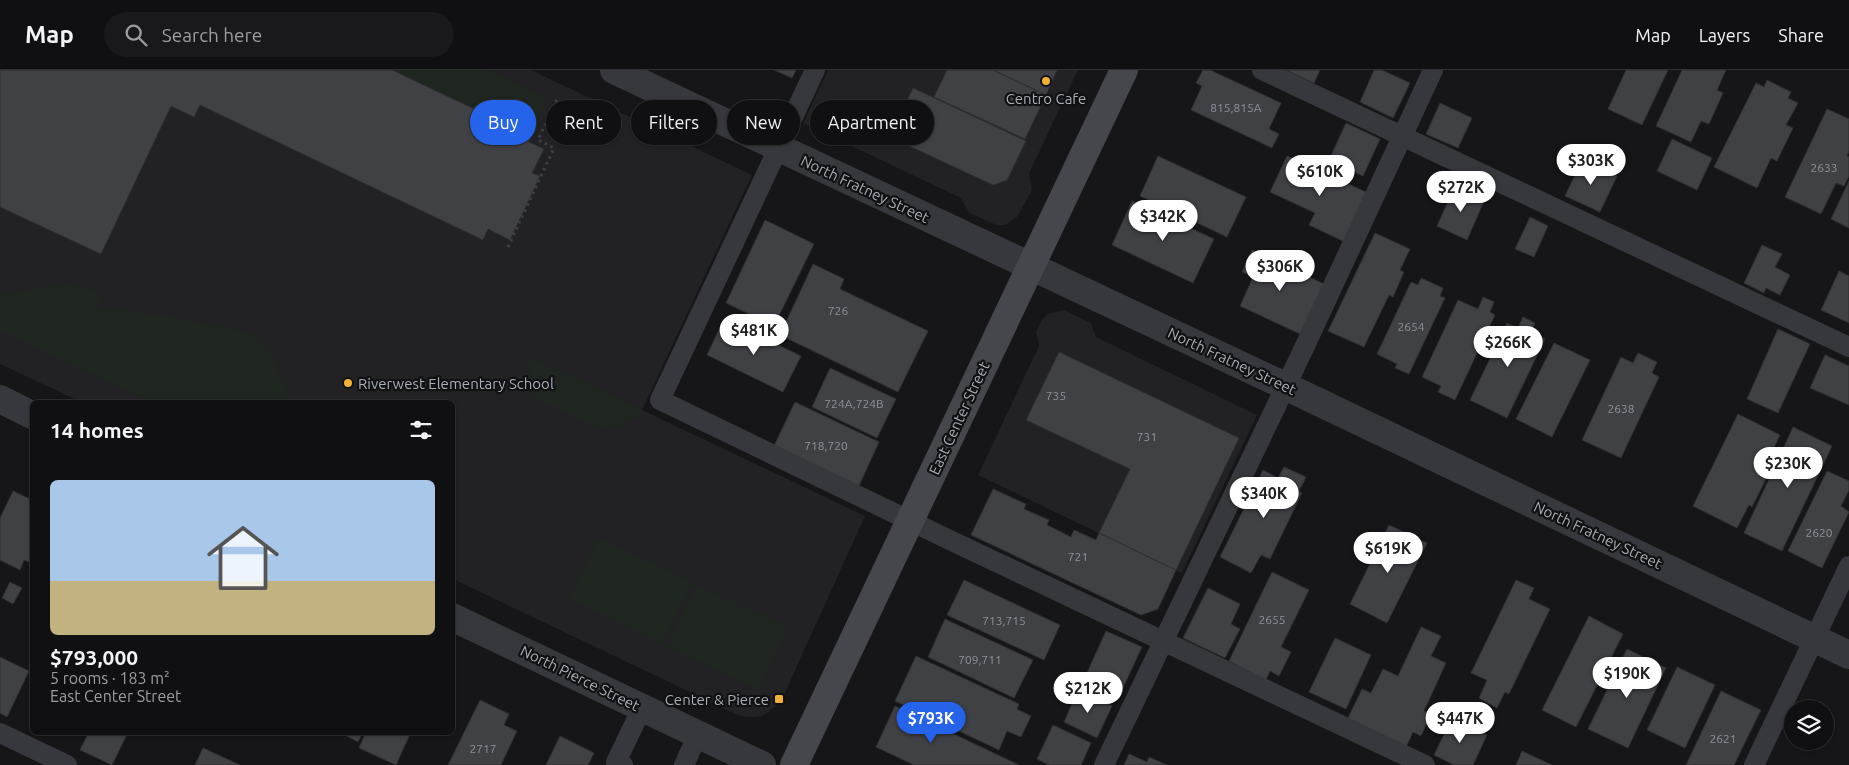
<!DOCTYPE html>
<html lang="en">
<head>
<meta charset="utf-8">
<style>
	:root { --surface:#101012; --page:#19191b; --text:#f1f3f6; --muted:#9c9d9f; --line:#303032; --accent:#2563eb }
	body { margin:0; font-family:Ubuntu,sans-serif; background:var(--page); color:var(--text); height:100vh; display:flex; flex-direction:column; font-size:19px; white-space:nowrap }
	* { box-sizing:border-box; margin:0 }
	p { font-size:16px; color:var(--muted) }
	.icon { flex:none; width:28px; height:28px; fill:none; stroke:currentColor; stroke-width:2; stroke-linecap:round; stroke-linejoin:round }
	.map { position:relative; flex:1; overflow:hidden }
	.panel { position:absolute; left:30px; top:330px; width:425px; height:335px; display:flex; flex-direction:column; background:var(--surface); border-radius:8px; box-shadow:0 1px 4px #0004,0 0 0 1px var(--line) }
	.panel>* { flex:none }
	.hud { position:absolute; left:470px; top:30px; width:475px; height:45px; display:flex; gap:10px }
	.buttons { position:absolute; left:1784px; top:630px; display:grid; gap:10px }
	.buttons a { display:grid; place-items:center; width:50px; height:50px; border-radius:50%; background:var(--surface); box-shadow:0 1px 4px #0004,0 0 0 1px var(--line); font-size:25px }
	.price { position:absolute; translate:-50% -42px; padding:0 11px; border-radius:18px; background:#fff; color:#222; font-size:16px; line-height:32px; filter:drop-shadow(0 1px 2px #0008) }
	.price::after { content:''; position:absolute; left:50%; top:30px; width:15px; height:11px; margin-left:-8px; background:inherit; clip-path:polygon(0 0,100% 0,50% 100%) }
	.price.current { background:var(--accent); color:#fff }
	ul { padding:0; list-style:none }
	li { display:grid; align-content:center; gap:10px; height:265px; padding:0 20px }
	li+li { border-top:1px solid var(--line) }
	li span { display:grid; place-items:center; height:155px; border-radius:8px; color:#555 }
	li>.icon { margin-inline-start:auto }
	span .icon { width:90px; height:90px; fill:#fffc; stroke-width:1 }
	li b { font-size:21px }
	h2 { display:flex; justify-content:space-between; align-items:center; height:60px; padding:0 20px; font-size:21px }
	.chip { padding:0 18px; border-radius:22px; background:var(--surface); box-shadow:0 1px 4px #0004,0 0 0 1px var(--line); font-size:18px; line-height:45px }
	.chip.current { background:var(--accent); color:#fff }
	header { display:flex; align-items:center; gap:30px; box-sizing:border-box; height:70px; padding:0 25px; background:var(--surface); border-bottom:1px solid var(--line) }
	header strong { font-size:24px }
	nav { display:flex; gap:28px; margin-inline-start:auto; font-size:18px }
	.search { width:350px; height:45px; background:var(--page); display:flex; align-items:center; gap:12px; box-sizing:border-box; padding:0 18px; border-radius:28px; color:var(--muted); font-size:19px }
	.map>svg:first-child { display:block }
	.built { fill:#222225 }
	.green { fill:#1e261f }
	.building { fill:#404145; stroke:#303034 }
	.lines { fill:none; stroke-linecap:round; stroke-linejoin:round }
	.path { stroke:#3d3f44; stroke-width:3; stroke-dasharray:2.5 4; stroke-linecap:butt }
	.lane { stroke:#37383d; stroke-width:20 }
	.street { stroke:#37383d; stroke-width:28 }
	.secondary { stroke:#45474d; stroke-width:28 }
	.poi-dot { fill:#f2b134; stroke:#111113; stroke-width:2 }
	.labels { text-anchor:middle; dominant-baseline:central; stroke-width:4.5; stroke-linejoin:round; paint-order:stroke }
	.number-label { font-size:12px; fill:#8e929b }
	.poi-label { font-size:15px; fill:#a8adb8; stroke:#111113 }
	.street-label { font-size:15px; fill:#a8adb8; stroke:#111113 }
</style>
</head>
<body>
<header>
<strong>Map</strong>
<div class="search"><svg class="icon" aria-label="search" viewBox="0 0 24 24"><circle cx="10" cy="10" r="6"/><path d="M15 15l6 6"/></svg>Search here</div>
<nav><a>Map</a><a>Layers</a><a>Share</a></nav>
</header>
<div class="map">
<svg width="1849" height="695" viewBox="0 0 1849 695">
	<rect width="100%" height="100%" fill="#161618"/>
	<!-- built -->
	<path class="built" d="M0,0H531L752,105L642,340L865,446L782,629L776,636L762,646L750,647L740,646L453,509L452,332H81L0,294Z
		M828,0H1078L1029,103L1032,120L1017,147L1005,155H997L969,143L961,128L803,53Z
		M1064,240L1091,253L1096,267L1257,345L1182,503L978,405L1039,276L1036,262L1042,250L1048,244Z"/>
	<!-- green -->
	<path class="green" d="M392,0H488L546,28L531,66Z
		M66,214L86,217L103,225L97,238L163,245L252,263L272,285L291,332H151L0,261V225Z
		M527,286L642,340L626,352L612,357L598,358L539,331L531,319Z
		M599,467L692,512L662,574L569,529Z
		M697,515L787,558L758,620L668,577Z"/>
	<!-- building -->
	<path class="building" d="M0,0H392L531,66L529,72L544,79L532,103L540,106L510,170L488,159L483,170L200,35L194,47L171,36L101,184L0,137Z
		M774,0H796L792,8Z
		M947,0H993L1046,25L1025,69L934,27Z
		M993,0H1057L1046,25Z
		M1203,0H1210L1281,33L1269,59L1279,64L1272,78L1191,40L1202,16L1196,13Z
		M1286,0H1320L1314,13Z
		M1374,0H1382L1410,13L1393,48L1360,32Z
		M1626,0H1668L1642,55L1608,39Z
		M1682,0H1726L1717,20L1723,23L1709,54L1701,51L1691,72L1656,56Z
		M1767,10L1791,22L1788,28L1798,33L1786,55L1793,58L1777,91L1771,88L1757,118L1714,97L1756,13L1764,17Z
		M913,18L1026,71L1007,110L993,115L890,67Z
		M1440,33L1472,48L1458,78L1426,64Z
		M1827,39L1849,49V81L1847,86L1849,87V106L1844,116L1836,113L1821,144L1785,127Z
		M1346,53L1380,69L1363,106L1329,90Z
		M1672,69L1712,88L1697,120L1657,101Z
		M1158,86L1246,127L1227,167L1140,126Z
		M1287,86L1368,123L1345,172L1309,155L1315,143L1270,122Z
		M1582,90L1617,106L1600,142L1565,126Z
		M1849,111V158L1831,149Z
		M1455,116L1485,129L1467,170L1437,156Z
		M1132,131L1214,169L1193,213L1112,175Z
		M1530,147L1548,156L1534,187L1515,179Z
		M765,150L814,174L774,256L726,233Z
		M1375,163L1410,179L1400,200L1404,202L1393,227L1389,225L1364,277L1328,261Z
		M1762,175L1782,184L1775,197L1790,205L1780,225L1766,218L1764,223L1744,213Z
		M1252,180L1324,214L1300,264L1240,236L1253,207L1242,202Z
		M813,194L844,209L840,219L928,261L898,322L780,265Z
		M1839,201L1849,206V253L1821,240Z
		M1421,208L1443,218L1440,226L1445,228L1409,304L1395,298L1397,294L1377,284L1411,212L1418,215Z
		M1483,227L1494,232L1490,242L1495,245L1455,330L1438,322L1441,316L1422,307L1458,230L1478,239Z
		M1523,247L1535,253L1531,262L1545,269L1507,348L1470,330L1507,253L1518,258Z
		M724,249L801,286L783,322L707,285Z
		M1778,259L1810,274L1778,343L1747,329Z
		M1554,273L1590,290L1552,367L1516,349Z
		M1059,282L1239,368L1176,500L1099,463L1130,399L1026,350Z
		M1638,283L1657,292L1652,303L1659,307L1621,388L1582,370L1621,287L1633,293Z
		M1825,285L1849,296V335L1810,318Z
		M830,298L896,329L877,368L812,337Z
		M795,332L879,372L858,418L773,378Z
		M1738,344L1780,365L1761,404L1767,407L1752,437L1749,435L1737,458L1693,436Z
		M1793,357L1832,376L1782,481L1744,463Z
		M1284,397L1306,407L1299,421L1302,423L1270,489L1261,485L1251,503L1220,487L1263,400L1278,408Z
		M1827,401L1849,411V420L1841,436L1849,442L1822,498L1788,481Z
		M993,419L1026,434L1024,439L1049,450L1047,455L1071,467L1074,460L1096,470L1099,463L1176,500L1158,539L1141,545L971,465Z
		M13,421L32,430V484L29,492L24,490L20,500L0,490V448Z
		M1389,455L1427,473L1387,553L1350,534Z
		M1272,502L1309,520L1281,577L1291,582L1279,606L1270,601L1266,610L1229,591Z
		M964,510L1060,555L1044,590L947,545Z
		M1516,510L1534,518L1529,529L1550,539L1509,624L1505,622L1497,638L1479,628L1487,610L1471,603Z
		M10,512L22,518L13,534L2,528Z
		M1208,518L1240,534L1231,554L1240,559L1225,588L1183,568Z
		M1589,546L1623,564L1576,657L1542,640Z
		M945,549L1033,590L1014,628L928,587Z
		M1421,557L1441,566L1431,586L1446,593L1424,641L1431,644L1421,666L1413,662L1406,677L1347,650L1362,619L1371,623L1383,599L1398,606Z
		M1106,561L1142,577L1121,622L1086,605Z
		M1335,568L1371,585L1346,639L1309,622Z
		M1627,579L1666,598L1628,678L1588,659Z
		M916,586L1019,634L1017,639L1031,646L1021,667L1007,661L999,680L895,631Z
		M0,587L29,601L7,647L0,643Z
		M1677,597L1715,615L1685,678L1647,660Z
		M1078,620L1112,636L1097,668L1064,652Z
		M1721,621L1761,640L1734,695H1686Z
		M480,630L509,644L504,655L517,661L501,695H448Z
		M895,636L1019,695H914L876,677Z
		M1452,648L1487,665L1473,695H1454L1434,685Z
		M1053,655L1091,673L1081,695H1049L1037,689Z
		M89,662H128L112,695L80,680Z
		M339,662H363L358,672Z
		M366,662H411L396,695L359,678Z
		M560,666L594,683L588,695H546Z
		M203,678L240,695H195Z
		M1522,681L1552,695H1516Z
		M1129,684L1147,692L1149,687L1167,695H1124Z"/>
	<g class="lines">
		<!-- path -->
		<path class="path" d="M508,177L554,78L538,70L557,29"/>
		<!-- lane -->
		<path class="lane" d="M815,0L660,330L956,473L1425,695
			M1262,0L1849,277
			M0,663L67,695
			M623,695L616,692L642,638
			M684,695L698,664
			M1104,695L1305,276L1433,0
			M1754,695L1849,496"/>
		<!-- street -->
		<path class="street" d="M614,0L1285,316L1849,585
			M0,329L32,345
			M452,547L762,695"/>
		<!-- secondary -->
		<path class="secondary" d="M794,695L1124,0"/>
	</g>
	<!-- markers -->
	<g class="poi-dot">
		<circle cx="1046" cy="11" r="5"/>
		<circle cx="348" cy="313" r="5"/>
		<rect x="774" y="624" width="10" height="10" rx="2.5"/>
	</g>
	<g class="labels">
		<!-- number labels -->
		<g class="number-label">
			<text x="1236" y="37">815,815A</text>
			<text x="1824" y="97">2633</text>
			<text x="838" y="240">726</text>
			<text x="1411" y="256">2654</text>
			<text x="1056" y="325">735</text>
			<text x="854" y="333">724A,724B</text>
			<text x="1621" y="338">2638</text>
			<text x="1147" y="366">731</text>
			<text x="826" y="375">718,720</text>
			<text x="1819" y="462">2620</text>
			<text x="1078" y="486">721</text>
			<text x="1272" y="549">2655</text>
			<text x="1004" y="550">713,715</text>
			<text x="980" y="589">709,711</text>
			<text x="1723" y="668">2621</text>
			<text x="483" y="678">2717</text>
		</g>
		<!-- poi labels -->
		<g class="poi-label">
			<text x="1046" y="28">Centro Cafe</text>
			<text x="358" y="313" text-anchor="start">Riverwest Elementary School</text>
			<text x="769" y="629" text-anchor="end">Center &amp; Pierce</text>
		</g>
		<!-- street labels -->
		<g class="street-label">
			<text transform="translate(865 119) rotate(25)">North Fratney Street</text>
			<text transform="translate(1232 291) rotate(25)">North Fratney Street</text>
			<text transform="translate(959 348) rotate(-65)">East Center Street</text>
			<text transform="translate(1598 465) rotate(25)">North Fratney Street</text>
			<text transform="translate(580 608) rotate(26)">North Pierce Street</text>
		</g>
	</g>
</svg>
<div class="buttons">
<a><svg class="icon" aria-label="layers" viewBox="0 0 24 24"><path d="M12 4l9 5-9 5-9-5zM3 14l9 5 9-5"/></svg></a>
</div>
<b class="price" style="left:1591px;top:116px">$303K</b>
<b class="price" style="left:1320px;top:127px">$610K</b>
<b class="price" style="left:1461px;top:143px">$272K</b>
<b class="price" style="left:1163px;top:172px">$342K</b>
<b class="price" style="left:1280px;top:222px">$306K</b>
<b class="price" style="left:754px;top:286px">$481K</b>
<b class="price" style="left:1508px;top:298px">$266K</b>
<b class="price" style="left:1788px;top:419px">$230K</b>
<b class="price" style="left:1264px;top:449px">$340K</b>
<b class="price" style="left:1388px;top:504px">$619K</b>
<b class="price" style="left:1627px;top:629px">$190K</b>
<b class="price" style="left:1088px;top:644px">$212K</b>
<b class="price current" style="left:931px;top:674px">$793K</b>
<b class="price" style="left:1460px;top:674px">$447K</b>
<div class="hud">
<a class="chip current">Buy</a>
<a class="chip">Rent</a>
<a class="chip">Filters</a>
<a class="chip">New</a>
<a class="chip">Apartment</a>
</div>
<section class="panel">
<h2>14 homes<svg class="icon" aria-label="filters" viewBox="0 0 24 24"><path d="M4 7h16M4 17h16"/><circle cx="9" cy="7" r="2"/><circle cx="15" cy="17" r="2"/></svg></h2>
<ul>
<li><span style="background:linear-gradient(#a9c7e8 65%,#c2b280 0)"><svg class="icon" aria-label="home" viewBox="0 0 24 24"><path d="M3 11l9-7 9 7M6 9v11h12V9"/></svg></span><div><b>$793,000</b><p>5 rooms · 183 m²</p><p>East Center Street</p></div></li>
</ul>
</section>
</div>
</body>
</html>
